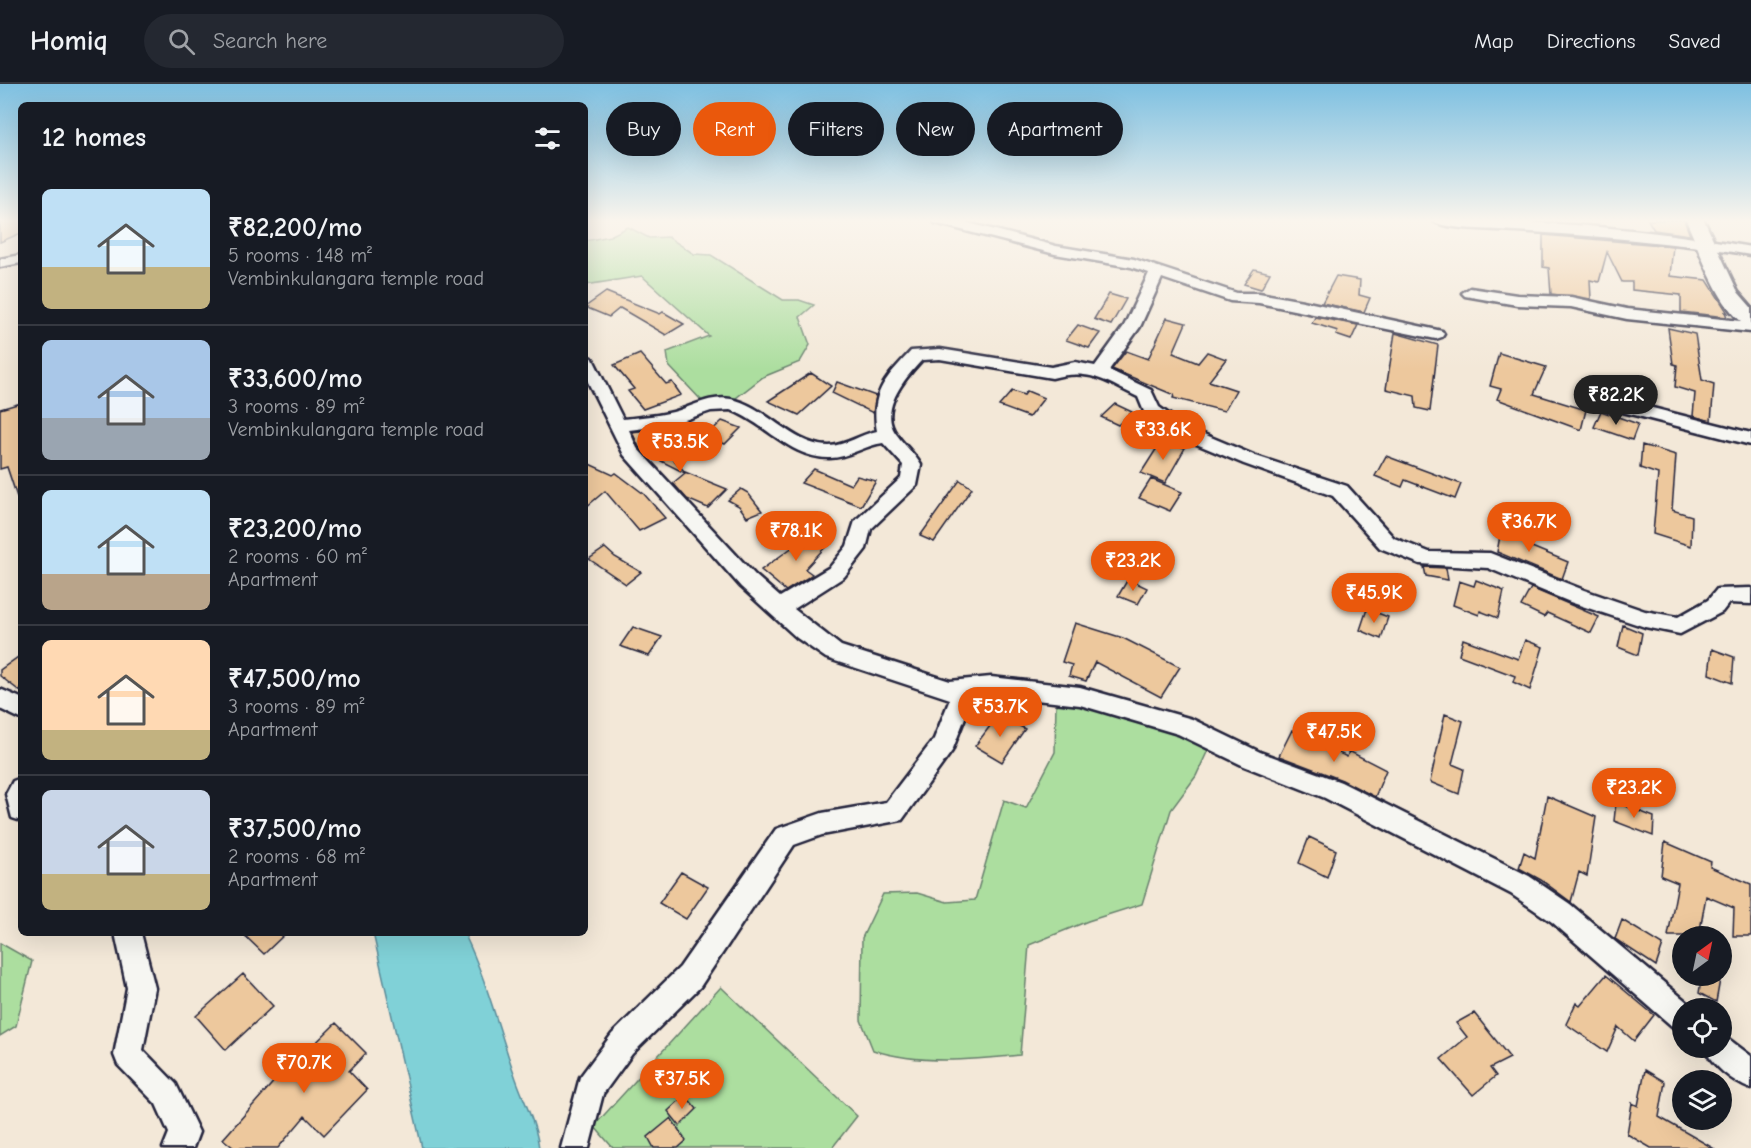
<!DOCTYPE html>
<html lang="en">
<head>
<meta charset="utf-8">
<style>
	:root { --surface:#171b24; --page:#242831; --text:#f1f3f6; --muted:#9ea1a6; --line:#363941; --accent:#ea580c }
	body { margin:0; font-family:"Comic Neue",sans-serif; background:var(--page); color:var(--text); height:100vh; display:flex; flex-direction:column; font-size:22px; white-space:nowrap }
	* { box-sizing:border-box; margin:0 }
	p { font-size:20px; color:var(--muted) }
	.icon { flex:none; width:33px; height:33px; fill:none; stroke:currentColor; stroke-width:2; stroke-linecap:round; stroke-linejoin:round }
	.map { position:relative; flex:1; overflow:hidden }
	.details { position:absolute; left:18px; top:18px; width:570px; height:834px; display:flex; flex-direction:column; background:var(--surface); border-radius:9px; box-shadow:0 6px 24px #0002 }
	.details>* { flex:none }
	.hud { position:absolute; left:606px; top:18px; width:570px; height:54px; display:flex; gap:12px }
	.needle { width:39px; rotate:33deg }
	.tools { position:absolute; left:1672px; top:842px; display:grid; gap:12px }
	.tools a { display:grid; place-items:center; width:60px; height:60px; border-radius:50%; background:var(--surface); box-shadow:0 6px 24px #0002; font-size:30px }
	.price { position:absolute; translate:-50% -51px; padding:0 14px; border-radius:21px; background:var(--accent); color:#fff; font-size:20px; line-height:39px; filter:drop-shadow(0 2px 3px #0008) }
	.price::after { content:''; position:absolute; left:50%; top:36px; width:18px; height:14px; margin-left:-9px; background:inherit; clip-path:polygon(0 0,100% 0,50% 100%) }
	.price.on { background:#222; color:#fff }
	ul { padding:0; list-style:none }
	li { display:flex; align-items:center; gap:18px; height:150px; padding:0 24px }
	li+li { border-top:2px solid var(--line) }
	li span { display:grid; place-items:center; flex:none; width:168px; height:120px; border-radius:9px; color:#555 }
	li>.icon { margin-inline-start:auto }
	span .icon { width:72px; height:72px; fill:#fffc; stroke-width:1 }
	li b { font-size:26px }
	h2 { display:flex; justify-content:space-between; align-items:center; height:72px; padding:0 24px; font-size:26px }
	.chip { padding:0 21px; border-radius:27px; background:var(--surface); box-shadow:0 6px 24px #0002; font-size:21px; line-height:54px }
	.chip.on { background:var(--accent); color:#fff }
	header { display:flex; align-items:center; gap:36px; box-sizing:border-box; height:84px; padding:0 30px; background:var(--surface); border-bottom:2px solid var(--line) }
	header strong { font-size:28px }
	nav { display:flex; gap:33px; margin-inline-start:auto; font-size:21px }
	.search { width:420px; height:54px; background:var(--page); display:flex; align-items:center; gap:15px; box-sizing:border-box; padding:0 21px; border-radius:33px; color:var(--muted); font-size:22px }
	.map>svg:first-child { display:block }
	.green { fill:#acde9f; stroke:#67806d; stroke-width:1.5 }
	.water { fill:#80d1d7; stroke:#5a8b99; stroke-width:1.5 }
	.building { fill:#edc89d; stroke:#22223b; stroke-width:1.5 }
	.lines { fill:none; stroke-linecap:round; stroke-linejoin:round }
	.minor-casing { stroke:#22223b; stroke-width:5 }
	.major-casing { stroke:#22223b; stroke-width:5 }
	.minor { fill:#f6f6f2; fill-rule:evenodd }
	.major { fill:#f6f6f2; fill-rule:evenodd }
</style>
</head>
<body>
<header>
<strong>Homiq</strong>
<div class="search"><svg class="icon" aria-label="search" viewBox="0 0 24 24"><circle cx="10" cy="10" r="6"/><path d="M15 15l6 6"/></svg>Search here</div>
<nav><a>Map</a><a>Directions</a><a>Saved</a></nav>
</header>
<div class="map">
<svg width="1751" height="1064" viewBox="0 0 1751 1064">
	<rect width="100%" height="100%" fill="#f3e8d8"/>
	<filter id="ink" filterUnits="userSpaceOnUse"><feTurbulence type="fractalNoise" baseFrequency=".0167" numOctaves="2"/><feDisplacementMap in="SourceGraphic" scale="12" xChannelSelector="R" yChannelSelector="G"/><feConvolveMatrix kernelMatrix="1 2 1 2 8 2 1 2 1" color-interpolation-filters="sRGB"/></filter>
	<g filter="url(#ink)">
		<!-- green -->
		<path class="green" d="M628,143L649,154L668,153L694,170L711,171L783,216H799L814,221L800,233L810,261L800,278L763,293L732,317H702L669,282L667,268L709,252L642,192L585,201V157L610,152Z
			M1056,617L1123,630L1209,664L1196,692L1171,726L1142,820L1088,837L1029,861L1020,971C973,976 918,981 873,966L861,936L862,854L883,810L917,809L947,818L975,816L1004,716L1026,724L1055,668Z
			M0,859L32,877L16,942L0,952Z
			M721,903L857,1032L832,1064H613L594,1042Z"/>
		<!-- water -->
		<path class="water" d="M373,849H464C486,894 498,943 514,989C522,1014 536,1038 539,1064H422Z"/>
		<!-- building -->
		<path class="building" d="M9,136H21V149L0,158V140Z
			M1648,136H1684L1690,151L1654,146Z
			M1543,151L1673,162L1670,192L1707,196L1728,229L1725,228L1727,233L1681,228V211L1632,206V198H1622L1607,168L1599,198L1590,196L1591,215L1551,210L1549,184L1543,183Z
			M1254,185L1270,189L1261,205L1244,200Z
			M1336,192L1360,196L1359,211L1370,214L1364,228L1322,219Z
			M606,208L660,230L663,228L684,240L666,251L620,224L609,233L585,223Z
			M1109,210L1126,215L1111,241L1094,235Z
			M1315,233L1358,241L1351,256L1336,251L1338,247L1312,239Z
			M1167,234L1186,239L1173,269L1198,279L1207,268L1226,275L1209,297L1236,306L1224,327L1173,314L1174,311L1112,285L1126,267L1148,275Z
			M1078,241L1100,249L1089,264L1066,256Z
			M1668,244L1695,250L1702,296L1714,300L1711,337L1693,332L1695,309L1675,303L1677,281L1673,280Z
			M1395,249L1438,261L1430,327L1416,324L1415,312L1386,305Z
			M1499,269L1546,283L1534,310L1586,326L1581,346L1497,315L1501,305L1490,302Z
			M640,270L666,300L672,298L681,311L643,325L628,307L634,305L614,281Z
			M811,289L831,302L799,331L768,317Z
			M837,298L876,312L873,329L832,309Z
			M1012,307L1024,311L1027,307L1044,314L1029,333L999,322Z
			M21,319V415L18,416L7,383L0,385V325Z
			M1115,320L1132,328L1118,341L1101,333Z
			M1601,327L1638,340L1632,356L1594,343Z
			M722,337L741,344L725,360L706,352Z
			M648,346L685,388L727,405L708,424L687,415L673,399L685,389L645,369L639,363L632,348Z
			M1162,356L1185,364L1165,399L1141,389Z
			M1642,361L1676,371L1672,426L1692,432L1691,462L1653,450L1658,390L1640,384Z
			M1386,372L1461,400L1455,415L1405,396L1402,403L1375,392Z
			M585,378L613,391L616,389L644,410L665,434L639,447L605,407L585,424Z
			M814,385L851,401L857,392L876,397L861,422L801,399Z
			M1151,395L1182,408L1170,427L1139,414Z
			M960,396L972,404L934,458L920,452Z
			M741,405L748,409L762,427L747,433L739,422L728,416Z
			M786,428L807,439L795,452L773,441Z
			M1502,441L1529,450L1527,461L1568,478L1562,495L1497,468Z
			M812,449L830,458L805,485L812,490L807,494L786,507L761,486Z
			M605,464L615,473L641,488L626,500L589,475Z
			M1424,483L1446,484L1448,496L1426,492Z
			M1128,495L1147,504L1138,520L1118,512Z
			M1476,496L1504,507L1498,534L1480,527L1479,531L1453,521L1459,497L1474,502Z
			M1531,504L1599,533L1591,549L1547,529L1544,533L1521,522Z
			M1367,525L1388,533L1381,555L1360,546Z
			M1075,539L1123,554L1180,583L1161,613L1095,578L1086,597L1069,592L1072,581L1062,578Z
			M1623,541L1642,549L1638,571L1618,563Z
			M633,543L662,553L649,572L620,562Z
			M1463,555L1518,575L1525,556L1543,563L1530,606L1513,598L1515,592L1459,571Z
			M1712,565L1734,573L1732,599L1709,590Z
			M21,571V608L0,592V586Z
			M999,630L1025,645L1002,678L975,662Z
			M1445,630L1463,637L1452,680L1464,685L1459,710L1430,698Z
			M1292,646L1347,673L1349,667L1386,686L1375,713L1342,696L1279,672Z
			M1547,712L1596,733L1587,792L1579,788L1571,818L1541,796L1519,784L1524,768L1535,774Z
			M1616,718L1654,733L1653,752L1614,737Z
			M1309,753L1336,766L1327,793L1299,779Z
			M1665,758L1711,778L1710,783L1751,800V852H1733L1734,824L1706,812L1699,852H1668L1678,799L1661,792Z
			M681,788L708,803L686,835L659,819Z
			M1622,836L1663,861L1656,882L1615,855Z
			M242,849H286L264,870Z
			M243,890L273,922L226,966L196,932Z
			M1606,891L1654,931L1634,957L1618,943L1607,968L1566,940L1576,919L1580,922Z
			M1702,891H1711L1720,896L1716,918L1699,909Z
			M1474,929L1510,974L1490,984L1496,992L1473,1011L1441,975L1467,953L1456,939Z
			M336,939L366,969L349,987L367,1006L324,1051L305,1032L278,1064H234L223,1055L278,993L280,994Z
			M1645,986L1665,998L1659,1033L1713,1064H1651L1627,1050L1632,1019L1638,1022Z
			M685,1011L697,1025L680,1042L668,1027Z
			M671,1034L686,1057L678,1064H654L648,1053Z"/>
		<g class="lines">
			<defs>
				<path id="minor" d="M933,136H957L1056,162L1134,175L1237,209H1259L1303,217L1442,247L1444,250L1442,253L1436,255L1259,219L1230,217L1162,194L1140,243L1109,286L1151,306L1159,323L1187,343L1256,372L1347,402L1394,454L1429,468L1490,469L1584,506L1645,527L1678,533L1708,516L1717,505L1751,504V520L1729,519L1722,528L1680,550L1645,543L1570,518L1488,484L1420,480L1380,464L1333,412L1244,380L1175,351L1145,330L1138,313C1105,297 1090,284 1052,294L940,275L922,276C906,293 877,326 897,351C905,362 914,369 921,381L917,401L871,445L866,465L844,493L794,525L841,562L950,597L991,593L1080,603L1192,635L1260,668L1341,698L1529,792L1570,820L1693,923L1683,924V947L1673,943L1552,838L1511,810L1325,714L1244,682L1178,650L1080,621L991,611L973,613L952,667L902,736L822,751L794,761L700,903L632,970L603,1010L589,1064H561L580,993L612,950L680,883L776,745L822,729L886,718L934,655L950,615L826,574L797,554L741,503L624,371L585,292V270L593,275L623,335C640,333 657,332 673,328C692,323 710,311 731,315C766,322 793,362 829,362C845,362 861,350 877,347C870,308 886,294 911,267L940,265L1051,283L1075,278L1095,282L1124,242L1149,189L1131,183L1055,170L935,139ZM730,326C765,338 790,375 830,374C848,374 865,361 883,359L903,381L901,394L855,437L847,462L830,483L780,513L755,491L637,364L629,346L670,341L711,327Z
					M1432,136C1539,136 1646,144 1751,163V171C1667,157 1584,151 1499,146C1485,145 1441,145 1432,136Z
					M21,171V179L0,183V175Z
					M1470,204L1517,211L1571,213L1627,225L1751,238V248L1627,235L1571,223L1517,221L1465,212L1462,209Z
					M1613,314L1751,349V361L1607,324L1604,320Z
					M0,605L21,614V635L0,625Z
					M21,694V737L12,734L6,710L13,697Z
					M115,849H141L155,904L143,966L176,1000L199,1048L193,1064H163L169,1049L156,1020L118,981L114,971L127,904Z
					M1722,950L1751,972V1005C1733,998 1711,981 1704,963H1722Z"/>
				<path id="major" d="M1686,136H1704L1738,208L1751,223V242C1722,235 1698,162 1686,136Z"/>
			</defs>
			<!-- minor casing -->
			<use href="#minor" class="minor-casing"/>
			<!-- major casing -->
			<use href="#major" class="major-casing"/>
			<!-- minor -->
			<use href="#minor" class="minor"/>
			<!-- major -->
			<use href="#major" class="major"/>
		</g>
	</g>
	<!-- sky -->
	<linearGradient id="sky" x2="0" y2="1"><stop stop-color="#7ec0e1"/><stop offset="0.48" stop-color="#faf5ed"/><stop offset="1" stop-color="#faf5ed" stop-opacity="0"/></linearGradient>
	<rect width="1751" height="285" fill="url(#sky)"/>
</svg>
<div class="tools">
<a><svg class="needle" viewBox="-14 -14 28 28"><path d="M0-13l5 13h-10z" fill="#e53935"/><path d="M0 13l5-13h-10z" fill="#9ea1a6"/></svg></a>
<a><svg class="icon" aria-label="locate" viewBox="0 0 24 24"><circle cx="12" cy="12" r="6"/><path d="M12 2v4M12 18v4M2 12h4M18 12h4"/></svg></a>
<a><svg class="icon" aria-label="layers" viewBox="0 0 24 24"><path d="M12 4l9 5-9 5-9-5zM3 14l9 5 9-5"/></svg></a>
</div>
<b class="price on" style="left:1616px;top:342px">₹82.2K</b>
<b class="price" style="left:1163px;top:377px">₹33.6K</b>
<b class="price" style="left:680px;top:389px">₹53.5K</b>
<b class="price" style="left:1529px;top:469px">₹36.7K</b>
<b class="price" style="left:796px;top:478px">₹78.1K</b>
<b class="price" style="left:1133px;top:508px">₹23.2K</b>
<b class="price" style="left:1374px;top:540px">₹45.9K</b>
<b class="price" style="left:1000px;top:654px">₹53.7K</b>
<b class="price" style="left:1334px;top:679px">₹47.5K</b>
<b class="price" style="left:1634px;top:735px">₹23.2K</b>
<b class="price" style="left:304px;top:1010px">₹70.7K</b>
<b class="price" style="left:682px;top:1026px">₹37.5K</b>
<div class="hud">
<a class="chip">Buy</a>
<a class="chip on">Rent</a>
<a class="chip">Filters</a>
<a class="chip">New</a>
<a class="chip">Apartment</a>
</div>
<section class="details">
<h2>12 homes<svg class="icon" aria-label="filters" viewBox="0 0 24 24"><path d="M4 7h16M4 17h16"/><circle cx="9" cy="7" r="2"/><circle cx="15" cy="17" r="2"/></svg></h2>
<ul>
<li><span style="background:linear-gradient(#bfe0f5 65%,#c2b280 0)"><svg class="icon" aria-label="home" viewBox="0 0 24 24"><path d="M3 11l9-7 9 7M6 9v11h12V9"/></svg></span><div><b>₹82,200/mo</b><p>5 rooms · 148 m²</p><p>Vembinkulangara temple road</p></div></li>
<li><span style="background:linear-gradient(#a9c7e8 65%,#9aa5b1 0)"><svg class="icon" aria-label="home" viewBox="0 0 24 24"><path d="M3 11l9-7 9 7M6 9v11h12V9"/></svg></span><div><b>₹33,600/mo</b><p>3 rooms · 89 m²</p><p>Vembinkulangara temple road</p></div></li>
<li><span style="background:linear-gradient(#bfe0f5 70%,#b9a48a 0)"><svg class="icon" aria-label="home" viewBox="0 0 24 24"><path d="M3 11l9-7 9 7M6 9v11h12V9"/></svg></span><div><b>₹23,200/mo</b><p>2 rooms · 60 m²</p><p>Apartment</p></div></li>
<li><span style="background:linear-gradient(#ffd9b3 75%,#c2b280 0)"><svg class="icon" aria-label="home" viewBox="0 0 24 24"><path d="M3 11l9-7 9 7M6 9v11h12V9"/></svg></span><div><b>₹47,500/mo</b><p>3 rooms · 89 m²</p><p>Apartment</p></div></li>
<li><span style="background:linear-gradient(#c9d6e8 70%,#c2b280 0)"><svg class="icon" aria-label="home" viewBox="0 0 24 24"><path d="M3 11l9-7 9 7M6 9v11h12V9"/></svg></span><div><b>₹37,500/mo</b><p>2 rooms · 68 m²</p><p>Apartment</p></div></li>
</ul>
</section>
</div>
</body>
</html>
